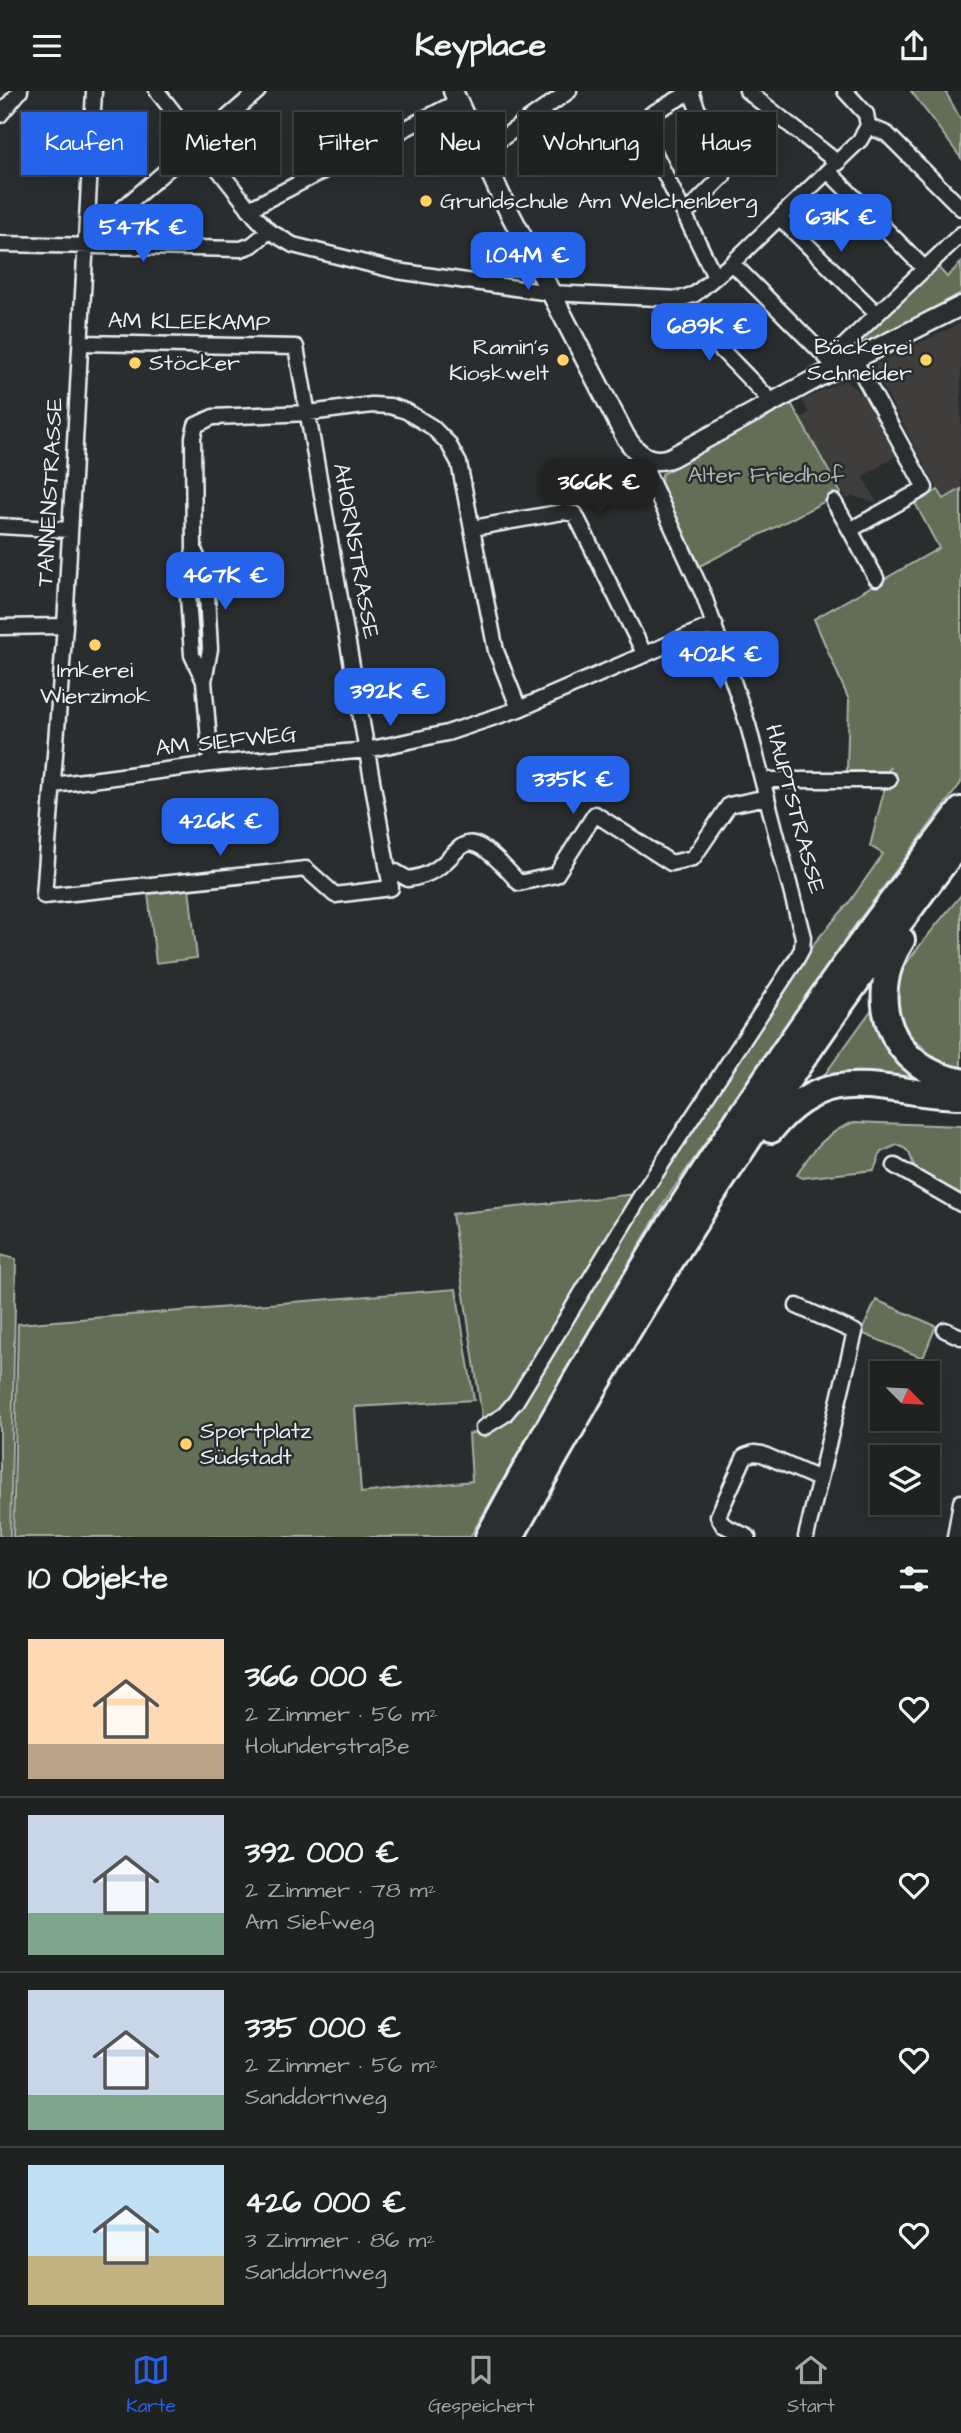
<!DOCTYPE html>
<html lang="de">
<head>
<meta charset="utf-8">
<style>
	:root { --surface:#202222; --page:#282a2a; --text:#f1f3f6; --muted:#a2a4a5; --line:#3d3f40; --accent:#2563eb }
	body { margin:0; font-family:"Architects Daughter",sans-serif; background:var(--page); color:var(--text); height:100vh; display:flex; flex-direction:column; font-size:26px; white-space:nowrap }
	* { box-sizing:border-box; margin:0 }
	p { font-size:23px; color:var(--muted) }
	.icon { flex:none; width:38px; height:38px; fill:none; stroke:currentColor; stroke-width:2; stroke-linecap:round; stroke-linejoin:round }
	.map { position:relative; height:1446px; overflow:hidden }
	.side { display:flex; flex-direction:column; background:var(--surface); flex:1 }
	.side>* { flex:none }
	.guide { position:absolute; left:21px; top:21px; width:920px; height:63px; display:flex; gap:14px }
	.needle { width:46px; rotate:114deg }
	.controls { position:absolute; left:870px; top:1270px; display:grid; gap:14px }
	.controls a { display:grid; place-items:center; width:70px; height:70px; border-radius:0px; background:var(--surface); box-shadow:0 7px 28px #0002,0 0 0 2px var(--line); font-size:35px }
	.price { position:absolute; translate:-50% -60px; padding:0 16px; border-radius:14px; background:var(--accent); color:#fff; font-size:23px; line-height:46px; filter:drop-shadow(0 2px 4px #0008) }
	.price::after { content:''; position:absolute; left:50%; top:42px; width:21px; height:16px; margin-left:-10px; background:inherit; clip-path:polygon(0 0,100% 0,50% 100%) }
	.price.on { background:#222; color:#fff }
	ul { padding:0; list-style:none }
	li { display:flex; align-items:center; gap:21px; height:175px; padding:0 28px }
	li+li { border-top:2px solid var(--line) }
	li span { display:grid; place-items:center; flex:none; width:196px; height:140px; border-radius:0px; color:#555 }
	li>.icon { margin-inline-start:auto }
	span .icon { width:84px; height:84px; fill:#fffc; stroke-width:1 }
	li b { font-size:30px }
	h2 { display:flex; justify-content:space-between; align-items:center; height:84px; padding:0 28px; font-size:30px }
	.tag { padding:0 24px; border-radius:0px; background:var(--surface); box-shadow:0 7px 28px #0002,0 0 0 2px var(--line); font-size:24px; line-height:63px }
	.tag.on { background:var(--accent); color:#fff }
	header { display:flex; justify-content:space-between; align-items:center; height:91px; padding:0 28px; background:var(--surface); font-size:32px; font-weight:700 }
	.menu { display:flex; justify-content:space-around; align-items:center; height:98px; border-top:2px solid var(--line); background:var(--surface); font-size:19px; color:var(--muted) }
	.menu a { display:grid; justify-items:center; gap:4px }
	.menu .on { color:var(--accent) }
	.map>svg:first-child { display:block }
	.built { fill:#3f3c3c }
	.green { fill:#626e55; stroke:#a5b0a6; stroke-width:2 }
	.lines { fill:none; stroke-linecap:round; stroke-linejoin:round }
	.minor-casing { stroke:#e8f1f8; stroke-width:19 }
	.tertiary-casing { stroke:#e8f1f8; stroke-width:23 }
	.motorway-casing { stroke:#e8f1f8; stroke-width:30 }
	.minor { stroke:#2a2d2e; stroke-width:14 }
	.tertiary { stroke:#2a2d2e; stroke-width:18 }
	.motorway { stroke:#2a2d2e; stroke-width:24 }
	.poi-dot { fill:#ffd166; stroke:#2a2d2e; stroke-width:2.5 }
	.labels { text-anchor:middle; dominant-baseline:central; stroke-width:5; stroke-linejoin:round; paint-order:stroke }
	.poi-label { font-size:23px; fill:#e8f1f8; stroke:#2a2d2e; text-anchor:start }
	.street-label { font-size:23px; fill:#e8f1f8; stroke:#2a2d2e }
	.park-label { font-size:23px; fill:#acb6af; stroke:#2a2d2e }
</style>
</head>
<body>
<header><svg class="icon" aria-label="menu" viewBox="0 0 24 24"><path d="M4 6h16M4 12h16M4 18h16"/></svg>Keyplace<svg class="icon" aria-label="share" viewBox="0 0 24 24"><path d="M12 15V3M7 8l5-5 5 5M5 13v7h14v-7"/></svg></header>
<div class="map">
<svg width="961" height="1446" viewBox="0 0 961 1446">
	<rect width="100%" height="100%" fill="#2a2d2e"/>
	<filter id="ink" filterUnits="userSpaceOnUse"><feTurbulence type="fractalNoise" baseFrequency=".0143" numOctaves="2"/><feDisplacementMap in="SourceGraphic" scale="14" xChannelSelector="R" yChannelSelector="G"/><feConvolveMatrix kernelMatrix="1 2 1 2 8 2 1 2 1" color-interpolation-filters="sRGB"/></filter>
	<g filter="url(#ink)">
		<!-- built -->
		<path class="built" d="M961,232V398L943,408L875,281L876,273Z
			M845,289L864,306L896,365L863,385L877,412L853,405L847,408L800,327L809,322L802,309Z"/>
		<!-- green -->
		<path class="green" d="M911,0H945L961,29V67Z
			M961,172V202L831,273L936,174L947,186Z
			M791,312L841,402L700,475L660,393L662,383Z
			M961,398V692L856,833L667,1107L470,1446H13L18,1233L456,1198L474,1309L355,1316L361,1402L472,1390L469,1343L484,1339L505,1324L815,851L848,813L883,763L870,755L890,676L887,680H847L849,609L814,528L939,457L915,412L938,399L944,408Z
			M189,797L197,867L156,872L148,802Z
			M961,804V980L959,981C925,963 888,934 896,890C899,877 949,819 961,804Z
			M875,914C876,953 904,972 932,995L820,990Z
			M854,1031L961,1035V1105L915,1078C910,1066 912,1059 897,1054L881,1061L874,1079L802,1087L797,1084C811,1060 827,1041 854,1031Z
			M636,1103L506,1317L483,1332L452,1123Z
			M0,1164L16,1168L10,1446H0Z
			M876,1209L936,1235L923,1267L861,1242Z"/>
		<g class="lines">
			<defs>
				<path id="minor" d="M157,0L255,125L269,140L293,154L397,180L550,202L680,208L695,203L732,172L860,49L868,35
					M692,0L651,23L643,38L715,186
					M747,0L838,72
					M845,0L866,23L868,35
					M0,24L20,0
					M868,35L887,43L961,117
					M481,62L569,0
					M829,81L925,178
					M249,118L457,11
					M686,122L723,85L691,1
					M781,128L877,223
					M0,153L241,158L252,154L269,140
					M86,153L94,142L258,0
					M732,172L829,269L961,143
					M672,208L772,311
					M81,252L296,256L391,797L335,804L306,778L44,805L65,535L94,0
					M854,268L925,397L850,439L876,487
					M834,411L850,439
					M0,435L70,439
					M473,437L563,421L575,423L645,564
					M194,459L206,486L210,558L204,590L211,673
					M0,536L65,535
					M204,590L192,564L187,490L194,459L193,346L196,334L213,326L309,322L372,314L390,315L406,320L432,336L448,352L459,372L496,560L519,618
					M763,689H889
					M54,694L211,673L367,659L447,642L519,618L715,533
					M388,782L396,781L408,788C471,780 448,710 519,792L556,784L595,723L671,772L693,767L729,714L767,706
					M895,1075L961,1113
					M797,1215L855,1241L806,1446
					M945,1239L961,1246
					M483,1337L504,1324L516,1310L642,1103L796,869L802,858L803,846L748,634L704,505L647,381L649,368
					M748,1446L723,1434L718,1425L745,1365L754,1362L762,1363L819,1388
					M955,1446L961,1411"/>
				<path id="tertiary" d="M453,0L501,105L625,345C636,363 651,375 672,366L817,287L961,215"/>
				<path id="motorway" d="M902,849C864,907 890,979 961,990
					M771,1039C829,967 884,1004 961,1005
					M488,1446C625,1191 783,947 961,719
					M511,1446C642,1203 793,969 961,750"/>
			</defs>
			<!-- minor casing -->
			<use href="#minor" class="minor-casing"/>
			<!-- tertiary casing -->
			<use href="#tertiary" class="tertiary-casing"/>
			<!-- motorway casing -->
			<use href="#motorway" class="motorway-casing"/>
			<!-- minor -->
			<use href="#minor" class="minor"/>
			<!-- tertiary -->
			<use href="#tertiary" class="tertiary"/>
			<!-- motorway -->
			<use href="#motorway" class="motorway"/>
		</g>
	</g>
	<!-- markers -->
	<g class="poi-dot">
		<circle cx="426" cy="110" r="7"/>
		<circle cx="563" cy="269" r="7"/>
		<circle cx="926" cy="269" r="7"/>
		<circle cx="135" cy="272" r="7"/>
		<circle cx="95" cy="554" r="7"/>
		<circle cx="186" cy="1353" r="7"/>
	</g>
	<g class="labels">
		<!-- poi labels -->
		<g class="poi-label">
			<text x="440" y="110">Grundschule Am Welchenberg</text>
			<text x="549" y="256" text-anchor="end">Ramin's<tspan x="549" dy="26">Kioskwelt</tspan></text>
			<text x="912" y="256" text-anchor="end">Bäckerei<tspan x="912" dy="26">Schneider</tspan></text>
			<text x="149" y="272">Stöcker</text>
			<text x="95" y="579" text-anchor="middle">Imkerei<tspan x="95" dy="26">Wierzimok</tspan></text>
			<text x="200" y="1340">Sportplatz<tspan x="200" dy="26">Südstadt</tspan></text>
		</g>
		<!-- street labels -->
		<g class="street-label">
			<text transform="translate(189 231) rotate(1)">AM KLEEKAMP</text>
			<text transform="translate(50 401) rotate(-87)">TANNENSTRASSE</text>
			<text transform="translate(356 460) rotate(80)">AHORNSTRASSE</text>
			<text transform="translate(226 650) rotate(-6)">AM SIEFWEG</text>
			<text transform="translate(795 718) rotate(75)">HAUPTSTRASSE</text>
		</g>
		<!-- park labels -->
		<g class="park-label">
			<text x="766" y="384">Alter Friedhof</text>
		</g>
	</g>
</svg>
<div class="controls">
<a><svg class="needle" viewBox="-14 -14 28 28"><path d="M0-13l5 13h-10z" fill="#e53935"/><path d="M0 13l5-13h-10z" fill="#a2a4a5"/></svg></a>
<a><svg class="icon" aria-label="layers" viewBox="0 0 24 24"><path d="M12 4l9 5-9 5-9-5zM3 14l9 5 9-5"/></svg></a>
</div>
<b class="price" style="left:841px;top:163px">631K €</b>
<b class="price" style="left:143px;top:173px">547K €</b>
<b class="price" style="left:528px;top:201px">1.04M €</b>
<b class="price" style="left:709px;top:272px">689K €</b>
<b class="price on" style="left:599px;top:428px">366K €</b>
<b class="price" style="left:225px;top:521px">467K €</b>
<b class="price" style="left:720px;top:600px">402K €</b>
<b class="price" style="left:390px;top:637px">392K €</b>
<b class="price" style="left:573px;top:725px">335K €</b>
<b class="price" style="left:220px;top:767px">426K €</b>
<div class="guide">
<a class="tag on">Kaufen</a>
<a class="tag">Mieten</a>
<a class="tag">Filter</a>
<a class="tag">Neu</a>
<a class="tag">Wohnung</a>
<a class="tag">Haus</a>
</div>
</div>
<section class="side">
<h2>10 Objekte<svg class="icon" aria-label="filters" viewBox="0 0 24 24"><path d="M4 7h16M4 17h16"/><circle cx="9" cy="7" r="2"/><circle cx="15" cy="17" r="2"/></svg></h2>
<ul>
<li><span style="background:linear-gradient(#ffd9b3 75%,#b9a48a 0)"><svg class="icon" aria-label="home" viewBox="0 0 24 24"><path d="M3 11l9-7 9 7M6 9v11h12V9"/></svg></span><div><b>366 000 €</b><p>2 Zimmer · 56 m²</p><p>Holunderstraße</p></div><svg class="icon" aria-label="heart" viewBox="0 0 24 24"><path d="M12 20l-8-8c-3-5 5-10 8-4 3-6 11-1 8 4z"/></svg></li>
<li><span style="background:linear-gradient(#c9d6e8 70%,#7fa58c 0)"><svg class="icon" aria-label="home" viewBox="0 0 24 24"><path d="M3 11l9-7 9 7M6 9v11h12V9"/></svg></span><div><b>392 000 €</b><p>2 Zimmer · 78 m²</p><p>Am Siefweg</p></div><svg class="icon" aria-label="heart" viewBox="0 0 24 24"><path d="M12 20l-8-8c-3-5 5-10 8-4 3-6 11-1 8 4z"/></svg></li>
<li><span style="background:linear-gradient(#c9d6e8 75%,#7fa58c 0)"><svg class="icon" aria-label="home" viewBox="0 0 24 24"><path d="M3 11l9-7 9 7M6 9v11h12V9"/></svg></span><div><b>335 000 €</b><p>2 Zimmer · 56 m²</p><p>Sanddornweg</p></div><svg class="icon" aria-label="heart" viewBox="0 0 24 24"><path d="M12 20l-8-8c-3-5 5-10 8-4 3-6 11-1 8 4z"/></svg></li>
<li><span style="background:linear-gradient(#bfe0f5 65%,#c2b280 0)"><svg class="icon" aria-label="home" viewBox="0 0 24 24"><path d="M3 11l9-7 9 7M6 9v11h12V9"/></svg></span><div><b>426 000 €</b><p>3 Zimmer · 86 m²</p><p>Sanddornweg</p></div><svg class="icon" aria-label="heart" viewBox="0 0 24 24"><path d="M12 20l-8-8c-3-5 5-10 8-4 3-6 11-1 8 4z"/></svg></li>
</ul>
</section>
<nav class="menu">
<a class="on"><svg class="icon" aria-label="map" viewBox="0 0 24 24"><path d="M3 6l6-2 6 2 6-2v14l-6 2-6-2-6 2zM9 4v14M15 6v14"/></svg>Karte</a>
<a><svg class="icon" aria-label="saved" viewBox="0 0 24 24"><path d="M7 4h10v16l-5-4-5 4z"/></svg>Gespeichert</a>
<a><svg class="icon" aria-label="home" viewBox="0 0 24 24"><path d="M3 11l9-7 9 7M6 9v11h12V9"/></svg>Start</a>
</nav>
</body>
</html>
